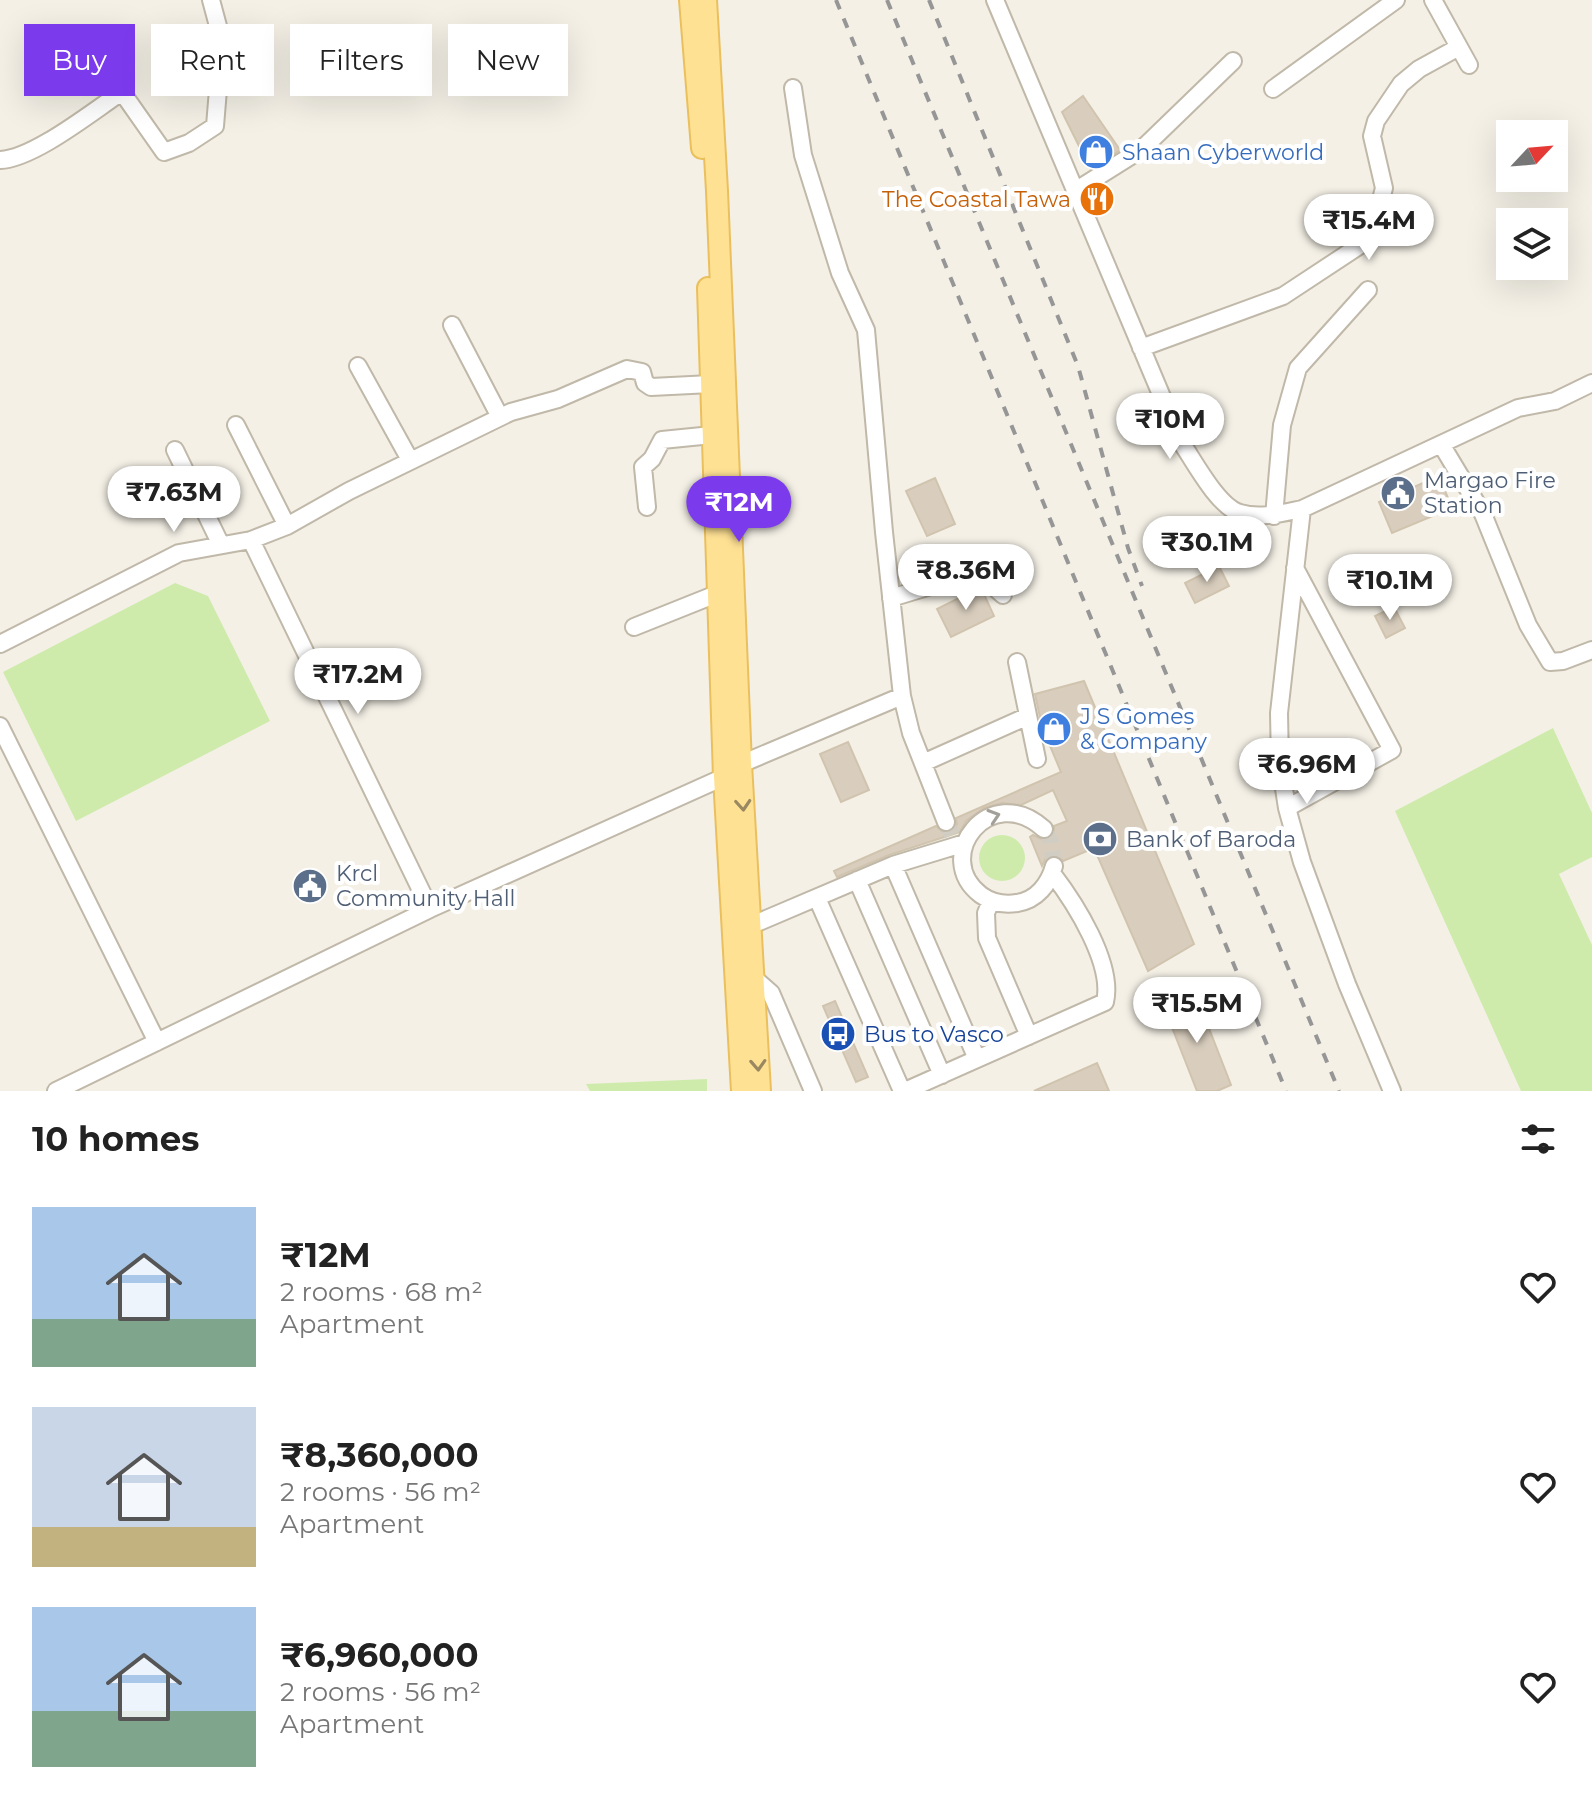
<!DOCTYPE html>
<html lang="en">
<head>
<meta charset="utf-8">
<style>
	:root { --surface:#fff; --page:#f6f6f6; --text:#222; --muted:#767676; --accent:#7c3aed }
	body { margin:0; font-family:Montserrat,sans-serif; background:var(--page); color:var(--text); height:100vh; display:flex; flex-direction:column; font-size:30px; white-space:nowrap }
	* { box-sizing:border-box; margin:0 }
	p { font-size:26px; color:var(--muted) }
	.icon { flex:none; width:44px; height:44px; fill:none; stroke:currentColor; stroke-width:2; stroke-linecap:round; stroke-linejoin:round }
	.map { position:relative; height:1091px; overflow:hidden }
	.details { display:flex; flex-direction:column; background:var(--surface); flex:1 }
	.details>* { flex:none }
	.guide { position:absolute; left:24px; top:24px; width:800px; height:72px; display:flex; gap:16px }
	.needle { width:52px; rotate:64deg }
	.buttons { position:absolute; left:1496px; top:120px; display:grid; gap:16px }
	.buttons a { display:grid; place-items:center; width:72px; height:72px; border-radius:0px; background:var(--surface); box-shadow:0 8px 32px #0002; font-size:40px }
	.price { position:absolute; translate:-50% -68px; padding:0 18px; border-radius:28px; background:#fff; color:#222; font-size:26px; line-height:52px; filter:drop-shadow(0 2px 4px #0008) }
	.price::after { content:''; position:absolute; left:50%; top:48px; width:24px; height:18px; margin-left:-12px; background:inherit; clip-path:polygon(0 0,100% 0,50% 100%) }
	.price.active { background:var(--accent); color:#fff }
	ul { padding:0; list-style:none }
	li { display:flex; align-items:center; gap:24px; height:200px; padding:0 32px }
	li span { display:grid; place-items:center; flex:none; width:224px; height:160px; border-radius:0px; color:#555 }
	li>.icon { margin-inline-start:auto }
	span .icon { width:96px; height:96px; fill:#fffc; stroke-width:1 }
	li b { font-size:34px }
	h2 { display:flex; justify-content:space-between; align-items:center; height:96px; padding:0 32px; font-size:34px }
	.pill { padding:0 28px; border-radius:0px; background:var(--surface); box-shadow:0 8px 32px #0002; font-size:28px; line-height:72px }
	.pill.active { background:var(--accent); color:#fff }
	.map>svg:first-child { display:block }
	.green { fill:#ceebac }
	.building { fill:#d9cebe; stroke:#d1c4ae; stroke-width:2 }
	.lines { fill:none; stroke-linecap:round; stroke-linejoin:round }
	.minor-tunnel { stroke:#d1cdc3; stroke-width:16; stroke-dasharray:16 8; stroke-linecap:butt }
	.minor-casing { stroke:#c0b8a8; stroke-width:20 }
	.major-casing { stroke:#eac05e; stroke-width:24 }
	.minor { stroke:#fff; stroke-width:16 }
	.major { stroke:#ffe194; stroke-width:20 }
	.rail { stroke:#969696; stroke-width:4; stroke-dasharray:10 10; stroke-linecap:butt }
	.oneway { stroke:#9a8860 }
	.oneway2 { stroke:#a3a09a }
	.labels { text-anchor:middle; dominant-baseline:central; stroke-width:8; stroke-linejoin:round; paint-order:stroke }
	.shop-label { font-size:22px; fill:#366cbe; stroke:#fff; text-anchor:start }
	.food-label { font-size:22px; fill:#c56008; stroke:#fff; text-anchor:end }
	.service-label { font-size:22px; fill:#4e5e75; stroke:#fff; text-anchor:start }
	.transit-label { font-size:22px; fill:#164399; stroke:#fff; text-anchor:start }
</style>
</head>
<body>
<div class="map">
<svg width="1592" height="1091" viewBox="0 0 1592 1091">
	<rect width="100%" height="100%" fill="#f4f0e6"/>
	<!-- green -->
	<path class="green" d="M175,583L208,596L270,721L76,821L3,672Z
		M1553,728L1592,813V857L1559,874L1592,945V1091H1521L1395,811Z
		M979 858a23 23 0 1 1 46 0a23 23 0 1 1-46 0Z
		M707,1079V1091H590L586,1084Z"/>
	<!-- building -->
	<path class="building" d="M1083,96L1120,150L1090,168L1062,112Z
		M1439,476L1452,508L1392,533L1379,502Z
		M935,478L955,524L927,536L906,491Z
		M1219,566L1229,586L1195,603L1185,583Z
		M977,589L983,592L994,616L951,637L937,609Z
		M1394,607L1405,628L1386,638L1375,616Z
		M1084,681L1194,944L1148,971L1094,848L1063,861L1058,856L1051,855L1046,858L1042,866L1030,837L1033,835L1043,840L1048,839L1054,834V826L1067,821L1053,790L1021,805L1002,803L984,808L966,821L960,832L889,855L837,877L834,871L936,826L944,833L951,832L957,824L956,818L1061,772L1048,741H1045L1035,694Z
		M848,742L869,790L841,802L820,754Z
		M1196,995L1231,1085L1217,1091H1197L1164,1007Z
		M835,1001L868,1077L856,1082L823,1006Z
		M1097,1063L1109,1091H1034Z"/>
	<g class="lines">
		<!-- minor-tunnel -->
		<path class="minor-tunnel" d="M946,822L952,835
			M1044,829L1051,841L1054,866"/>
		<defs>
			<path id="minor" d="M995,0L1181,442C1194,461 1218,507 1240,513C1260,519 1282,513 1302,509L1518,408L1555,401L1592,383
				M1433,0L1469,65
				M793,88L803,155L840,273L866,330L884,532L902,696L911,733L946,822
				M1273,89L1396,0
				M0,160C32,159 88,115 116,96L124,95L164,152L189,143L215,126L222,41L211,0
				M1075,191L1142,149L1233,61
				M452,325L500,417
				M1141,348L1283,296L1371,238L1384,188L1372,136L1376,121L1401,84L1419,69L1459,47
				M358,366L410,460
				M236,425L287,526L349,491L511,412L558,399L627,369L642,372L645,383L651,387L711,384
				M1441,444L1483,514L1528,625L1550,662L1563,661L1592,650
				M175,450L221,545
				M647,507L643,467L652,459L662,440L712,435
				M1302,509L1279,713L1280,763L1287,808L1302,862L1347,984L1392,1091
				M1274,516L1282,425L1298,368L1368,290
				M251,540L430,909
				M891,598L967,575L986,580L1003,595
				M634,627L719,593
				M0,644L179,553L251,540L287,526
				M1017,662L1037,759
				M0,726L157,1042
				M923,763L1028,716
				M1287,808L1392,750L1295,568
				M1044,829C990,780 931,857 981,895C992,903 1004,905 1017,903C1037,900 1049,884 1054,866
				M893,865L977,1059
				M857,880L942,1075
				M817,898L902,1091
				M991,901L986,913L987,938L1029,1036
				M742,927L752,925L893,865L965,843
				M754,978L771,993L813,1091
				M56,1091L430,909L724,777L741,764L902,696
				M905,1091L1105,1002C1114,964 1075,903 1052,873"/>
			<path id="major" d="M690,0L702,148
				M706,0L717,191L741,764L760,1091
				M708,288L724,777L742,1091"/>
		</defs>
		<!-- minor casing -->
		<use href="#minor" class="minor-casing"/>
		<!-- major casing -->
		<use href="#major" class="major-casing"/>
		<!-- minor -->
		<use href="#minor" class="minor"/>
		<!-- major -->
		<use href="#major" class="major"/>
		<!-- rail -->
		<path class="rail" d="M836,0L1286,1091
			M887,0L1339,1091
			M929,0L1078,366L1128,548L1142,586"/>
	</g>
	<!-- one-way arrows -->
	<defs><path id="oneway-chevron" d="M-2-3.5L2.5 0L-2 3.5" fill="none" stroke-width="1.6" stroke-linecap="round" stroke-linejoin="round" transform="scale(2)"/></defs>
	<g class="oneway">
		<use href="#oneway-chevron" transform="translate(743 805) rotate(86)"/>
		<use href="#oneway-chevron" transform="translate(758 1065) rotate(87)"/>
	</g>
	<use class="oneway2" href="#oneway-chevron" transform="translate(994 816) rotate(-18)"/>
	<!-- icons -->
	<defs>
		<symbol id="shop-disc" viewBox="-11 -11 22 22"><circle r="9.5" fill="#3f7fe0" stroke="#fff"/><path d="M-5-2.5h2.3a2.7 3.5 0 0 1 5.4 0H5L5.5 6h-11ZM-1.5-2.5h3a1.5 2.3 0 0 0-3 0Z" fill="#fff"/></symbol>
		<symbol id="restaurant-disc" viewBox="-11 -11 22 22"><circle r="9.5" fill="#e8710a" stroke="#fff"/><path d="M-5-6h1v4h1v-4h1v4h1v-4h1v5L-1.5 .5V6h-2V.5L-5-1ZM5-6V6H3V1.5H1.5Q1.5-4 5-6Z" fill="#fff"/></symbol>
		<symbol id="civic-disc" viewBox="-11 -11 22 22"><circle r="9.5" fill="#5c6f8a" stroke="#fff"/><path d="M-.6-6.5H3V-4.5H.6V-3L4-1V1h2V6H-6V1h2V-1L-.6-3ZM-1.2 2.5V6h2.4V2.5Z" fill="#fff"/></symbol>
		<symbol id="bank-disc" viewBox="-11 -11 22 22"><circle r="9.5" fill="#5c6f8a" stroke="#fff"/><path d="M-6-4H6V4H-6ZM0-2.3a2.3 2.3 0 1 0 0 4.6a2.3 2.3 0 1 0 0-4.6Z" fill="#fff"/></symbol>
		<symbol id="bus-disc" viewBox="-11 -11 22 22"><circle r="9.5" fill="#1a4fb4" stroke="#fff"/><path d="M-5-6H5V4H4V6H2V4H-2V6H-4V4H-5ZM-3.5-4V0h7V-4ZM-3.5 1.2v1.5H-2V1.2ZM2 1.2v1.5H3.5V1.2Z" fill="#fff"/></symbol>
	</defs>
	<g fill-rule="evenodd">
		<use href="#shop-disc" x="1076" y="132" width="40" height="40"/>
		<use href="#restaurant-disc" x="1077" y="179" width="40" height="40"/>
		<use href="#civic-disc" x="1378" y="473" width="40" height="40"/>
		<use href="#shop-disc" x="1034" y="709" width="40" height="40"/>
		<use href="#bank-disc" x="1080" y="819" width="40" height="40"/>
		<use href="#civic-disc" x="290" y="866" width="40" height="40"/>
		<use href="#bus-disc" x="818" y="1014" width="40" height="40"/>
	</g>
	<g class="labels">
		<!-- shop labels -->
		<g class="shop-label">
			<text x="1122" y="152">Shaan Cyberworld</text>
			<text x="1080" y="716">J S Gomes<tspan x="1080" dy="25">&amp; Company</tspan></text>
		</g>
		<!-- food labels -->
		<g class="food-label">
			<text x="1071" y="199">The Coastal Tawa</text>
		</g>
		<!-- service labels -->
		<g class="service-label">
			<text x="1424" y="480">Margao Fire<tspan x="1424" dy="25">Station</tspan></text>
			<text x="1126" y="839">Bank of Baroda</text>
			<text x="336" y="873">Krcl<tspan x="336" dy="25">Community Hall</tspan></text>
		</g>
		<!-- transit labels -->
		<g class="transit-label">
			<text x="864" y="1034">Bus to Vasco</text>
		</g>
	</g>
</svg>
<div class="buttons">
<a><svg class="needle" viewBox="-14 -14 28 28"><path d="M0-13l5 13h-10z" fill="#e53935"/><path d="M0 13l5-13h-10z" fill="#767676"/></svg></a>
<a><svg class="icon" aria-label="layers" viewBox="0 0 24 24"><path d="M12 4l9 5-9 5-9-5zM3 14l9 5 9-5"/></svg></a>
</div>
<b class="price" style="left:1369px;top:262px">₹15.4M</b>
<b class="price" style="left:1170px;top:461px">₹10M</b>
<b class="price" style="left:174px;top:534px">₹7.63M</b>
<b class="price active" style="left:739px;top:544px">₹12M</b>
<b class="price" style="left:1207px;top:584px">₹30.1M</b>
<b class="price" style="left:966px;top:612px">₹8.36M</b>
<b class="price" style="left:1390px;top:622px">₹10.1M</b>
<b class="price" style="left:358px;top:716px">₹17.2M</b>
<b class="price" style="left:1307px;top:806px">₹6.96M</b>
<b class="price" style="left:1197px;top:1045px">₹15.5M</b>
<div class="guide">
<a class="pill active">Buy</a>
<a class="pill">Rent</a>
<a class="pill">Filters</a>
<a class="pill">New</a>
</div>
</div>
<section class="details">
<h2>10 homes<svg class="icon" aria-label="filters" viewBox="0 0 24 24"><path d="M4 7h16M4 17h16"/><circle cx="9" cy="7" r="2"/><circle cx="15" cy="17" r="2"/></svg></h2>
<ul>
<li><span style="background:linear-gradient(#a9c7e8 70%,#7fa58c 0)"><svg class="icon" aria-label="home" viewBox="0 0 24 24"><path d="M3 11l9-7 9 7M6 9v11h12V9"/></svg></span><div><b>₹12M</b><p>2 rooms · 68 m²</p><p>Apartment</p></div><svg class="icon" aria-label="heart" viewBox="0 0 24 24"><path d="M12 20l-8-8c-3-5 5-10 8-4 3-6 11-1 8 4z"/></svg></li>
<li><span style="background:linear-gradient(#c9d6e8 75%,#c2b280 0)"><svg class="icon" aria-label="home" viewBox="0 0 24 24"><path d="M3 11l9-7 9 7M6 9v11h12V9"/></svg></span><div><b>₹8,360,000</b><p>2 rooms · 56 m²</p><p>Apartment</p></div><svg class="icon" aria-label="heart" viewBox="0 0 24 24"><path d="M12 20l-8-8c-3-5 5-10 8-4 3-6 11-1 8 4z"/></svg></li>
<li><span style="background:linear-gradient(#a9c7e8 65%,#7fa58c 0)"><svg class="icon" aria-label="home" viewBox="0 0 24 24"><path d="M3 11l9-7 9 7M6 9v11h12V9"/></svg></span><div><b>₹6,960,000</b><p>2 rooms · 56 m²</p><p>Apartment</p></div><svg class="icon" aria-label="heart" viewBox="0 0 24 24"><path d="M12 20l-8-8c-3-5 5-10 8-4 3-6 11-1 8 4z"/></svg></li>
</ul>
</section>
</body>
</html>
